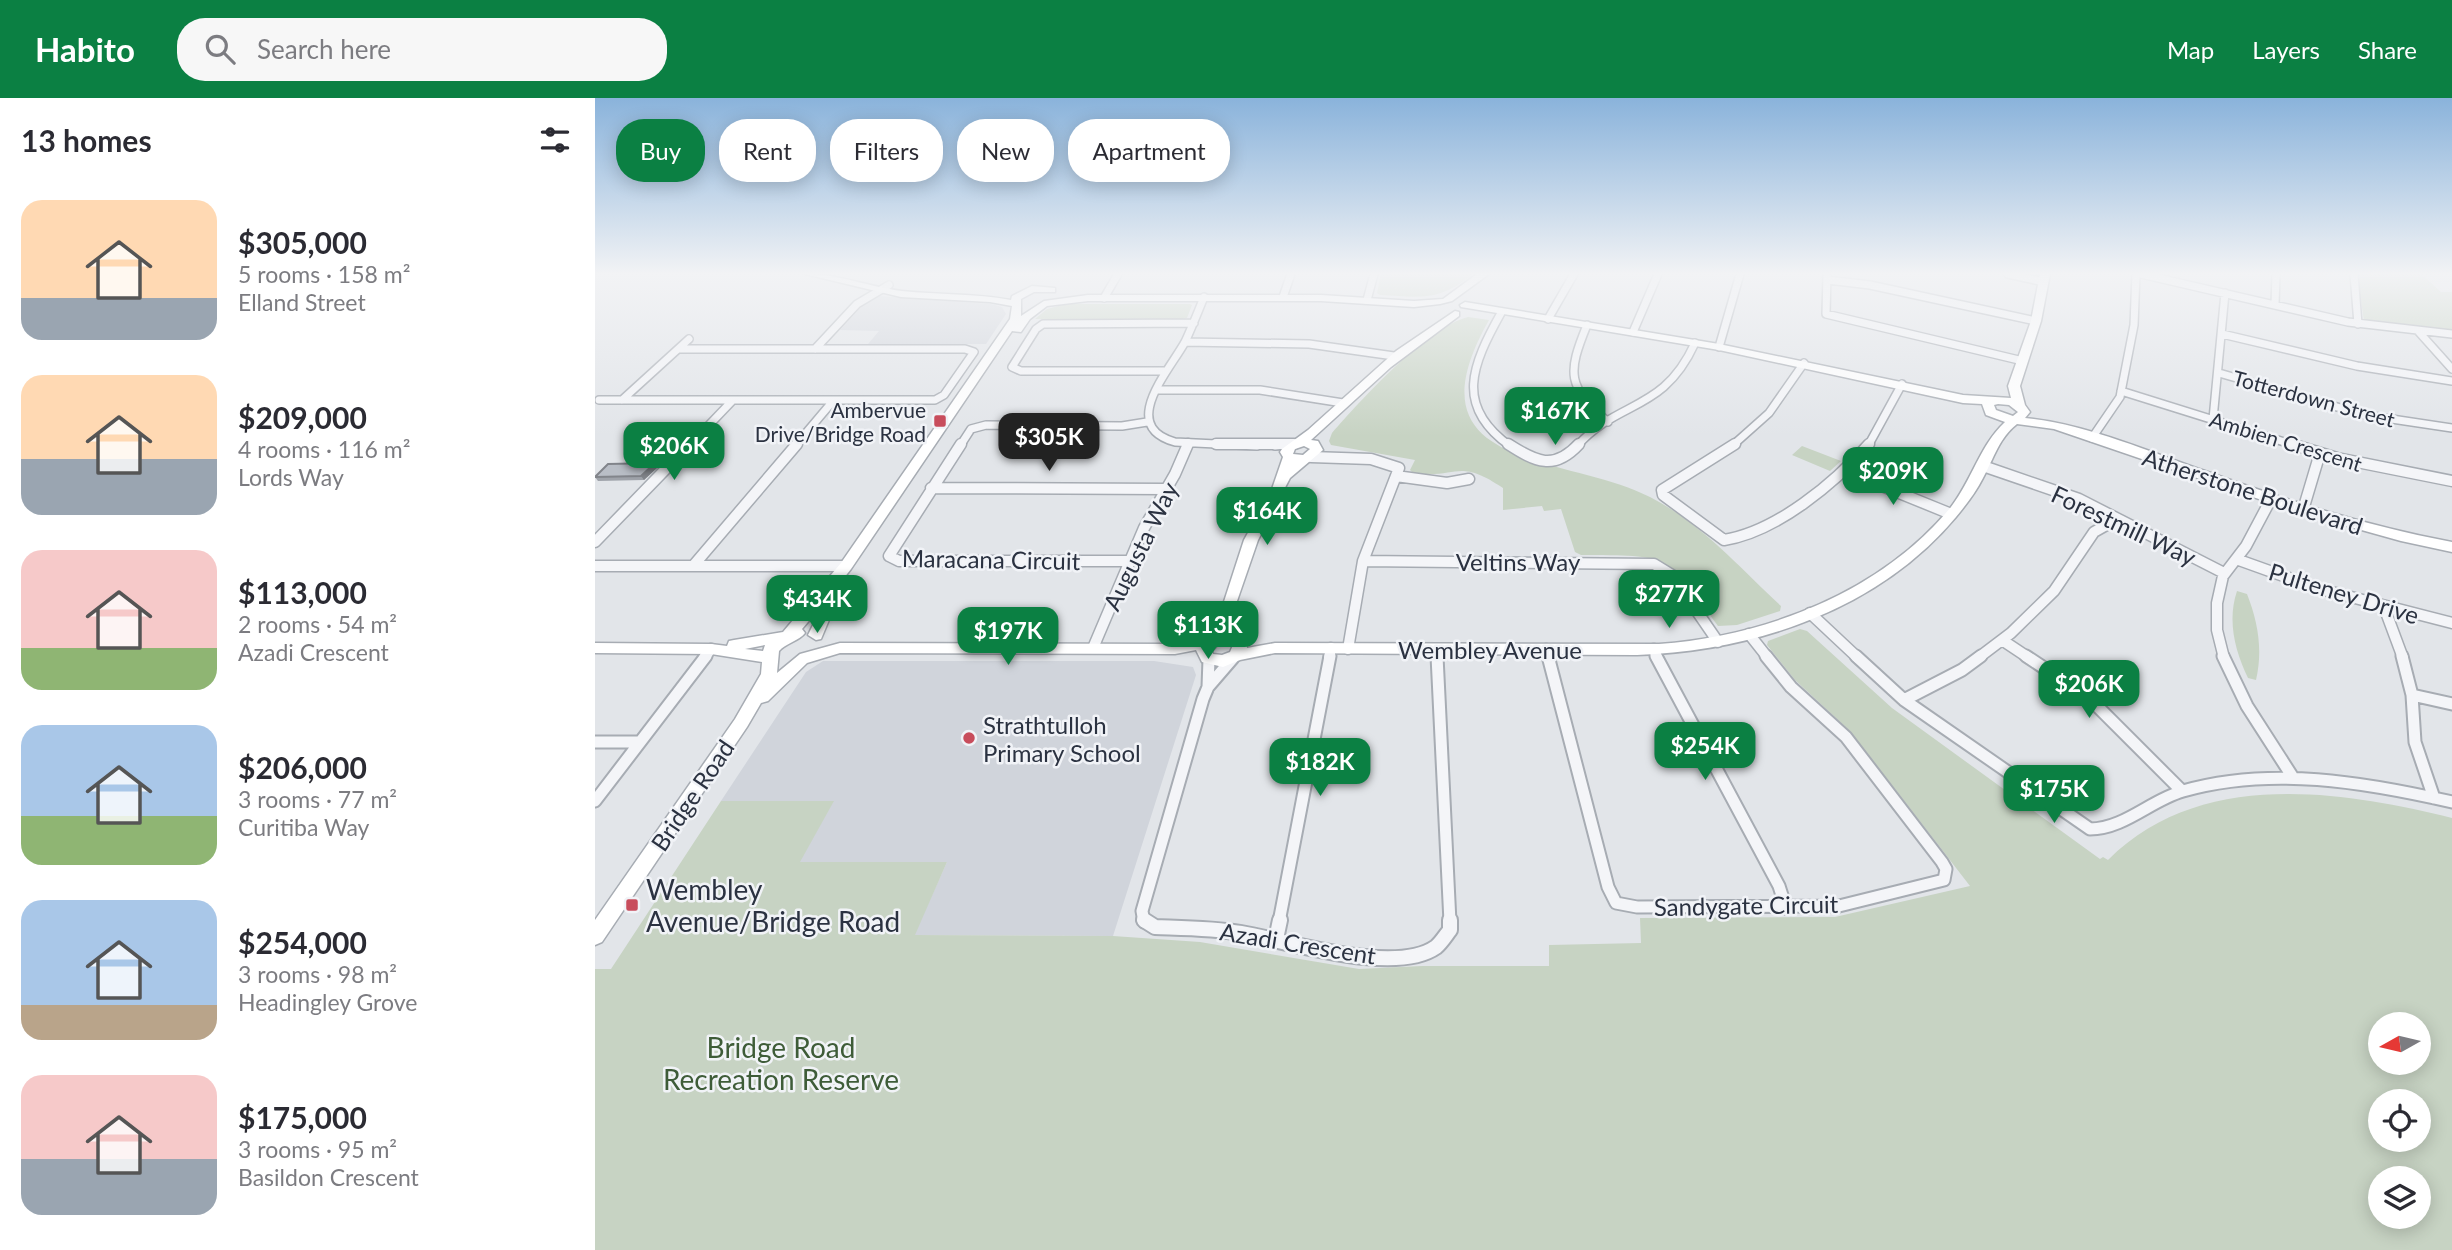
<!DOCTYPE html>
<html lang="en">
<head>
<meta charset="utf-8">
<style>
	:root { --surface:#fff; --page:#f7f7f7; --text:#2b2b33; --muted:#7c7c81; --accent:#0b8043 }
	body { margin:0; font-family:Lato,sans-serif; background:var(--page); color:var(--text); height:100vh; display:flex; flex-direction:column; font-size:26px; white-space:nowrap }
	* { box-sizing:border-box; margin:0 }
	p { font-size:23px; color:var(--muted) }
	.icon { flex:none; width:38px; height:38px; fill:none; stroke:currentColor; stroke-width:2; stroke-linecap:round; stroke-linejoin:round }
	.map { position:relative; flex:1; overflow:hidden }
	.sheet { display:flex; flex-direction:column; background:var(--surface); width:595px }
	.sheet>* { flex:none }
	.banner { position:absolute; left:21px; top:21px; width:665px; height:63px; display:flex; gap:14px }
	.needle { width:46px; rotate:262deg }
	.tools { position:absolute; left:1773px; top:914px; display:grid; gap:14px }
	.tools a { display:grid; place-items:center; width:63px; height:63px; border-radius:50%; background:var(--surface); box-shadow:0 4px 18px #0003; font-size:35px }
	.price { position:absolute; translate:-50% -60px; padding:0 16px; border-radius:14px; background:var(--accent); color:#fff; font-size:23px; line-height:46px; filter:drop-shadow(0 2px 4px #0008) }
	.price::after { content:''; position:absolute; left:50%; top:42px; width:21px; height:16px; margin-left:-10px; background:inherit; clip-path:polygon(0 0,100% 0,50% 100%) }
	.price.on { background:#222; color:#fff }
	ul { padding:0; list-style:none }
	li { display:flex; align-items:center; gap:21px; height:175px; padding:0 21px }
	li span { display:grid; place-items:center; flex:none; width:196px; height:140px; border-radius:21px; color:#555 }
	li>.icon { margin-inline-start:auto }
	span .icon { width:84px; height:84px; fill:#fffc; stroke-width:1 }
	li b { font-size:30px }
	h2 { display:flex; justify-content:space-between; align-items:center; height:84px; padding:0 21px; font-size:30px }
	.tag { padding:0 24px; border-radius:28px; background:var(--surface); box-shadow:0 4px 18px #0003; font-size:24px; line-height:63px }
	.tag.on { background:var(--accent); color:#fff }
	header { display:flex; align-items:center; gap:42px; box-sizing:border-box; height:98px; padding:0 35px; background:var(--accent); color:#fff }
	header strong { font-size:33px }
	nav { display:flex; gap:38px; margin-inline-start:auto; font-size:24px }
	.search { width:490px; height:63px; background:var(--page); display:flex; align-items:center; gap:18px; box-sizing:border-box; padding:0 24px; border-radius:28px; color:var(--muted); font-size:26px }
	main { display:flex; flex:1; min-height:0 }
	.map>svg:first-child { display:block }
	.built { fill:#d0d4db }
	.green { fill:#c7d3c3; fill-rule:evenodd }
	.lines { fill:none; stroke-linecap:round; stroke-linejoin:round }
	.street-far3-casing { stroke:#a7acb3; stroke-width:10 }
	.street-far2-casing { stroke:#a7acb3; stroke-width:13 }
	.street-far1-casing { stroke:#a7acb3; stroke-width:15 }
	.street-casing { stroke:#a7acb3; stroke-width:18 }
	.secondary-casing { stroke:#a7acb3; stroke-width:3 }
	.street-far3 { stroke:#f4f5f8; stroke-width:7 }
	.street-far2 { stroke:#f4f5f8; stroke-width:10 }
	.street-far1 { stroke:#f4f5f8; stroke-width:11 }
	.street { stroke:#f4f5f8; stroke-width:14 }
	.secondary { fill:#fff; fill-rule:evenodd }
	.wall { fill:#9fa3aa }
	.shaded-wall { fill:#82858b }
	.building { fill:#b9bec6; stroke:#82858b; stroke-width:2 }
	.poi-dot { fill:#c84d5c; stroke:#f1f3f7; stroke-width:2.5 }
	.labels { text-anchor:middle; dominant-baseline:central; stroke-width:5; stroke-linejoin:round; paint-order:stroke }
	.far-street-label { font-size:21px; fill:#2b3241; stroke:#f1f3f7 }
	.far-poi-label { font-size:21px; fill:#2b3241; stroke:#f1f3f7; text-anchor:end }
	.street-label { font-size:24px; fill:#2b3241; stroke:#f1f3f7 }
	.poi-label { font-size:24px; fill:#2b3241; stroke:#f1f3f7; text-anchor:start }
	.near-poi-label { font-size:28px; fill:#2b3241; stroke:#f1f3f7; text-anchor:start }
	.near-park-label { font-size:28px; fill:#3e5c38; stroke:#f1f3f7 }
</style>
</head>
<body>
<header>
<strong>Habito</strong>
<div class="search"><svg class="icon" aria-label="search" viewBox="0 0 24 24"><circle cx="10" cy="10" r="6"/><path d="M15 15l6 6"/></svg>Search here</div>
<nav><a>Map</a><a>Layers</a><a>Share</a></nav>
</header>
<main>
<section class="sheet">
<h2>13 homes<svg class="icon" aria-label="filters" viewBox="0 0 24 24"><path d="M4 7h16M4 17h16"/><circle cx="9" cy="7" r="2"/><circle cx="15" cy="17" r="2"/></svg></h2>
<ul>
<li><span style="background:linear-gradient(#ffd9b3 70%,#9aa5b1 0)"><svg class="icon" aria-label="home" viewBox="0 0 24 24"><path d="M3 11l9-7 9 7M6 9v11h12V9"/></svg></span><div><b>$305,000</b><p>5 rooms · 158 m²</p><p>Elland Street</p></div></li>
<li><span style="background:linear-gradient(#ffd9b3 60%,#9aa5b1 0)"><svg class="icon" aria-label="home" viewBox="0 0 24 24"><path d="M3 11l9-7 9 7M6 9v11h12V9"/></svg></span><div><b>$209,000</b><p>4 rooms · 116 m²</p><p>Lords Way</p></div></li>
<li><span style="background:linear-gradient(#f6c9c9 70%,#8fb573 0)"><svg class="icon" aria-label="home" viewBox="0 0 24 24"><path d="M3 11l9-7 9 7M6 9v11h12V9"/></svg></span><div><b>$113,000</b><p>2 rooms · 54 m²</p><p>Azadi Crescent</p></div></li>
<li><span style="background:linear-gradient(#a9c7e8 65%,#8fb573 0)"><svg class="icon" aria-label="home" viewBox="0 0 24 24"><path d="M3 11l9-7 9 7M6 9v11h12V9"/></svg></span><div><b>$206,000</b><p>3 rooms · 77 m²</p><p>Curitiba Way</p></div></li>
<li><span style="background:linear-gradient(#a9c7e8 75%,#b9a48a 0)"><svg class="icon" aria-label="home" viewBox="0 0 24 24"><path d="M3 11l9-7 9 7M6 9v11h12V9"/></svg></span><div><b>$254,000</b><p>3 rooms · 98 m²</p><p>Headingley Grove</p></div></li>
<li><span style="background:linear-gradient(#f6c9c9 60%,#9aa5b1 0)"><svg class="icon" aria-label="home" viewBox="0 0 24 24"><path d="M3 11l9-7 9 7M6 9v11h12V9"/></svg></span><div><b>$175,000</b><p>3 rooms · 95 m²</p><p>Basildon Crescent</p></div></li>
</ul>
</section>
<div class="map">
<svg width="1857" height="1152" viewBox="0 0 1857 1152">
	<rect width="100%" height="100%" fill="#e2e5e9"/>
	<!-- built -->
	<path class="built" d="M284,198L396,206L407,209L411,216L391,246H273L284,233L245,232L268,207Z
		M228,563H559L598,569L601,577L518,838L319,837L352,764H204L238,704L126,703L211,574Z"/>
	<!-- green -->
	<path class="green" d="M786,176H878C844,204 825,199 785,197L782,195Z
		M1762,176H1826L1846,194H1857V234L1769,223Z
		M471,206H595L597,207L592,220L588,221H440L452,211Z
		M873,219L894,222C808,374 969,355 1055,399C1106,425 1145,470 1186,508L1185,513L1142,527L1123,528C1070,454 1076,458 986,457L980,454L966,411L949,413L947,408L908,412V390C862,359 864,381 818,375L815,372L820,362L736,347L734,343L737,335C766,302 831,230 873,219Z
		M1207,348L1246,363L1235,373L1197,357Z
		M1642,493L1652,496C1663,524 1668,552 1661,582L1653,580C1640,553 1632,523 1642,493Z
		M1205,531L1212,533L1297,610L1505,761L1508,759L1513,762C1604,671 1744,692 1857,720V1152H0V871H16L126,703H239L205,764H352L320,837L518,838L605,844L764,871L827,868H954V847L1046,845L1045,820L1240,819L1375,788L1255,633L1200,582L1172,547L1173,543ZM1785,926H1824V964H1785ZM1785,1003H1824V1041H1785ZM1785,1080H1824V1118H1785Z"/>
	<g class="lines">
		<defs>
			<path id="street-far3" d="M1232,176L1231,216L1428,263
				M1413,176L1449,184
				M1546,176L1753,224L1857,236
				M1759,176L1763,226
				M1233,182L1275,187L1441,223
				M609,199C603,214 597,229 590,244C574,273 523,328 580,344L662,348
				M688,199L696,176
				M509,200L523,176
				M772,202L779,176
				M1680,207L1681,176
				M906,215C877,267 859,308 915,348
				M953,221L979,176
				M992,227C972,276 972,288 1013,324
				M1823,233L1857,271
				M1038,234L1063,176
				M1627,236L1762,268L1857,283
				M590,244L714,246L799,258
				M1124,249L1145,176
				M220,251L262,206L294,187
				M571,273H426L417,269L441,231L448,226L599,225
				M1624,275L1770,317L1857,330
				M562,292H665L748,305
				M1526,293L1702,348
				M4,302H340L349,297L379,254L370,251H84
				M27,302L94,241
				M1618,321L1630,195
				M1497,340L1525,299L1539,227L1541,176
				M94,348L137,303
				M200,348L238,303
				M365,348L376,331L391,327L527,328L552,324
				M592,348L593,345
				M680,348L699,346
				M982,348C1024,301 1068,315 1100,245
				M1137,348L1174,315L1209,265
				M1273,348L1307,286"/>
			<path id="street-far2" d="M366,346L294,458L304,463H534
				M621,346H699
				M913,346C941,364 959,373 984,346
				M1140,346L1067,392L1068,397L1129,442C1181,434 1240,385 1274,346
				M1696,346L1742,360L1857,383
				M716,359L776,361L804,370L768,463L753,551
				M1388,368L1484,401L1629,475
				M1250,373L1356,416
				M801,378L852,385L874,381
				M336,390L571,391
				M1708,412L1725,355
				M0,444L95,346
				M1641,461L1725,491L1857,525
				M768,463L1059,466L1077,477L1123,544
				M0,468H251
				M98,468L202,346
				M1789,509L1808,560
				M1215,515L1263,560
				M1154,536L1173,560
				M1407,542L1434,560
				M498,550L549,430L580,376L593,346
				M842,551V560
				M951,551L953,560
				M1059,551L1062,560
				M109,560L116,551
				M734,560L736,550
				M1383,560L1416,535L1459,493L1499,434L1522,421
				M1629,560L1622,532V505L1628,478L1651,448L1676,401"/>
			<path id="street-far1" d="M842,558L855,824
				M953,558L1013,789L1021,805L1042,809L1244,808L1349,782L1351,771L1347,764L1251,639L1196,589L1171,558
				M1061,558L1184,788L1191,810
				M1261,558L1309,602L1495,731C1529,731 1556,702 1588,693C1676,668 1769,684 1857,704
				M1431,558L1493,599L1587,693
				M1628,558L1652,608L1697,678
				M1807,558L1817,597L1820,644L1839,700
				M613,589L614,561
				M1817,597L1857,606
				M1309,602L1367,572L1386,558
				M0,644H45
				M0,703L111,558
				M549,824L547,813L608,601L613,589L638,560
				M684,824L735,558"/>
			<path id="street" d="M549,822L560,829C589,830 618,830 646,835C693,843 800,878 841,849C846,845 851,837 855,832V822
				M681,841L685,822"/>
			<path id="secondary" d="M210,176C244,176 274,189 307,193C343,197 380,195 416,202L417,198L437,188L460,190V194H439L426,201V218L449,203L493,197H726L819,203L848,201L882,176H894L857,203L845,206L819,209L726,203H493L452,208L435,221L426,234L417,233L256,471L237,495H245L247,499L236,517L226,541L221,542L213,537L229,505L207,531L210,535C204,543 191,545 184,553L182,575L205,556L245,545L580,546L611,540L625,516L649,442L677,391L688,359L685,354L687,351L713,332L801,253L860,213L864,214V218L796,269L716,342L723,343L728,352L695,380L663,442L632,532L641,533L651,541L652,550L680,545L1064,546C1172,538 1286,494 1356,409C1377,382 1385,347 1410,324L1391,317L1387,306L1368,305L1124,252L866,209L865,207L870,204L1124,246L1368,297L1416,300L1413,288L1436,223L1445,176H1455L1446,223L1425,288L1430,307L1435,314L1430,320C1491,326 1552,353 1610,373C1691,402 1772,428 1857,444V454L1806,443L1702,414L1459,331L1422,326C1404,340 1399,360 1388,380C1381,394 1371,407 1361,419C1283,512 1160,553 1042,557L680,555L645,562L628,569L607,564L601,552L580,556L245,555L212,565L173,603L166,605L152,629L7,844L0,847V822L140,621L166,576L167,564L116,556L0,555V545L116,546L132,548L134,543L139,542L188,534L246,465L415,221L417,208L395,204L306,199ZM1403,306L1414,307L1423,314L1418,318L1401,312L1399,307ZM709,348L715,351L708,357L698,356L700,351ZM633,543L638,547L635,554L627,557L618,556L617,553L625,544ZM170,547L168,553L150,551Z"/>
		</defs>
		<!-- street-far3 casing -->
		<use href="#street-far3" class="street-far3-casing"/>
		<!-- street-far2 casing -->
		<use href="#street-far2" class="street-far2-casing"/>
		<!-- street-far1 casing -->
		<use href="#street-far1" class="street-far1-casing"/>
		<!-- street casing -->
		<use href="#street" class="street-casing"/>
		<!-- secondary casing -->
		<use href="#secondary" class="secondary-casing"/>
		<!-- street-far3 -->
		<use href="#street-far3" class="street-far3"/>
		<!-- street-far2 -->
		<use href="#street-far2" class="street-far2"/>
		<!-- street-far1 -->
		<use href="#street-far1" class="street-far1"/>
		<!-- street -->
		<use href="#street" class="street"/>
		<!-- secondary -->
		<use href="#secondary" class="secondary"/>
	</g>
	<!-- wall -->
	<path class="wall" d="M60,365L63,369L49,382L3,383L0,379V378Z"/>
	<!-- shaded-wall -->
	<path class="shaded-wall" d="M60,365L63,369L49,382L46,378Z"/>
	<!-- building -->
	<path class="building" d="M60,365L46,378L0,379L13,366Z"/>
	<!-- sky -->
	<linearGradient id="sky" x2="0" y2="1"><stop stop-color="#8ab3db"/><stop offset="0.52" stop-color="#f2f3f5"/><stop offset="1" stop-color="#f2f3f5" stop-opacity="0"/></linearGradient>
	<rect width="1857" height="338" fill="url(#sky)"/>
	<!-- markers -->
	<g class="poi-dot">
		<rect x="338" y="316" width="14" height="14" rx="3.5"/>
		<circle cx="374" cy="640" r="7"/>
		<rect x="30" y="800" width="14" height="14" rx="3.5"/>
	</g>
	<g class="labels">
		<!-- far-street labels -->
		<g class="far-street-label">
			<text transform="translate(1719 300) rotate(15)">Totterdown Street</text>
			<text transform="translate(1691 343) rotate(17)">Ambien Crescent</text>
		</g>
		<!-- far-poi labels -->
		<g class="far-poi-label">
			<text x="331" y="311">Ambervue<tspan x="331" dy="24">Drive/Bridge Road</tspan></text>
		</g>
		<!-- street labels -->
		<g class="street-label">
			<text transform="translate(1658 393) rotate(18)">Atherstone Boulevard</text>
			<text transform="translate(1529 427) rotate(25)">Forestmill Way</text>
			<text transform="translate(545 448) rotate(-64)">Augusta Way</text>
			<text transform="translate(396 461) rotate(1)">Maracana Circuit</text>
			<text x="923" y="463">Veltins Way</text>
			<text transform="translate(1749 495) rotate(17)">Pulteney Drive</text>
			<text x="895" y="551">Wembley Avenue</text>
			<text transform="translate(97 697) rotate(-56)">Bridge Road</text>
			<text transform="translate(1151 807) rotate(-1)">Sandygate Circuit</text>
			<text transform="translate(703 845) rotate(9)">Azadi Crescent</text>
		</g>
		<!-- poi labels -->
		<g class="poi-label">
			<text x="388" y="626">Strathtulloh<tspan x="388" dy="28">Primary School</tspan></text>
		</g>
		<!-- near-poi labels -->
		<g class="near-poi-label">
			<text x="51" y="791">Wembley<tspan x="51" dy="32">Avenue/Bridge Road</tspan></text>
		</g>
		<!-- near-park labels -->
		<g class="near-park-label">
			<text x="186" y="949">Bridge Road<tspan x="186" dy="32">Recreation Reserve</tspan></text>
		</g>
	</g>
</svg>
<div class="tools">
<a><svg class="needle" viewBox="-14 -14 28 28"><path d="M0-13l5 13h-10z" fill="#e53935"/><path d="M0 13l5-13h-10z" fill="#7c7c81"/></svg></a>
<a><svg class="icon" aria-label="locate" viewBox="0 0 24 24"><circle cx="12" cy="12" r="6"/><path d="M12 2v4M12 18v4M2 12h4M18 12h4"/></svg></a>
<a><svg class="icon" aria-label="layers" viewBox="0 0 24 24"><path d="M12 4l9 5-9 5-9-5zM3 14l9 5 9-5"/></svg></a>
</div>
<b class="price" style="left:960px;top:349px">$167K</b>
<b class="price on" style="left:454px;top:375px">$305K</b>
<b class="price" style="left:79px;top:384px">$206K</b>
<b class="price" style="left:1298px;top:409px">$209K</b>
<b class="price" style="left:672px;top:449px">$164K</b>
<b class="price" style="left:1074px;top:532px">$277K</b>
<b class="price" style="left:222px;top:537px">$434K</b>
<b class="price" style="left:613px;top:563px">$113K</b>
<b class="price" style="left:413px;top:569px">$197K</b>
<b class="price" style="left:1494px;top:622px">$206K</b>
<b class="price" style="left:1110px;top:684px">$254K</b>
<b class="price" style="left:725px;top:700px">$182K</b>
<b class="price" style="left:1459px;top:727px">$175K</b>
<div class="banner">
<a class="tag on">Buy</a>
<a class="tag">Rent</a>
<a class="tag">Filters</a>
<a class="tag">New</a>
<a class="tag">Apartment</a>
</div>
</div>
</main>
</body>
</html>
